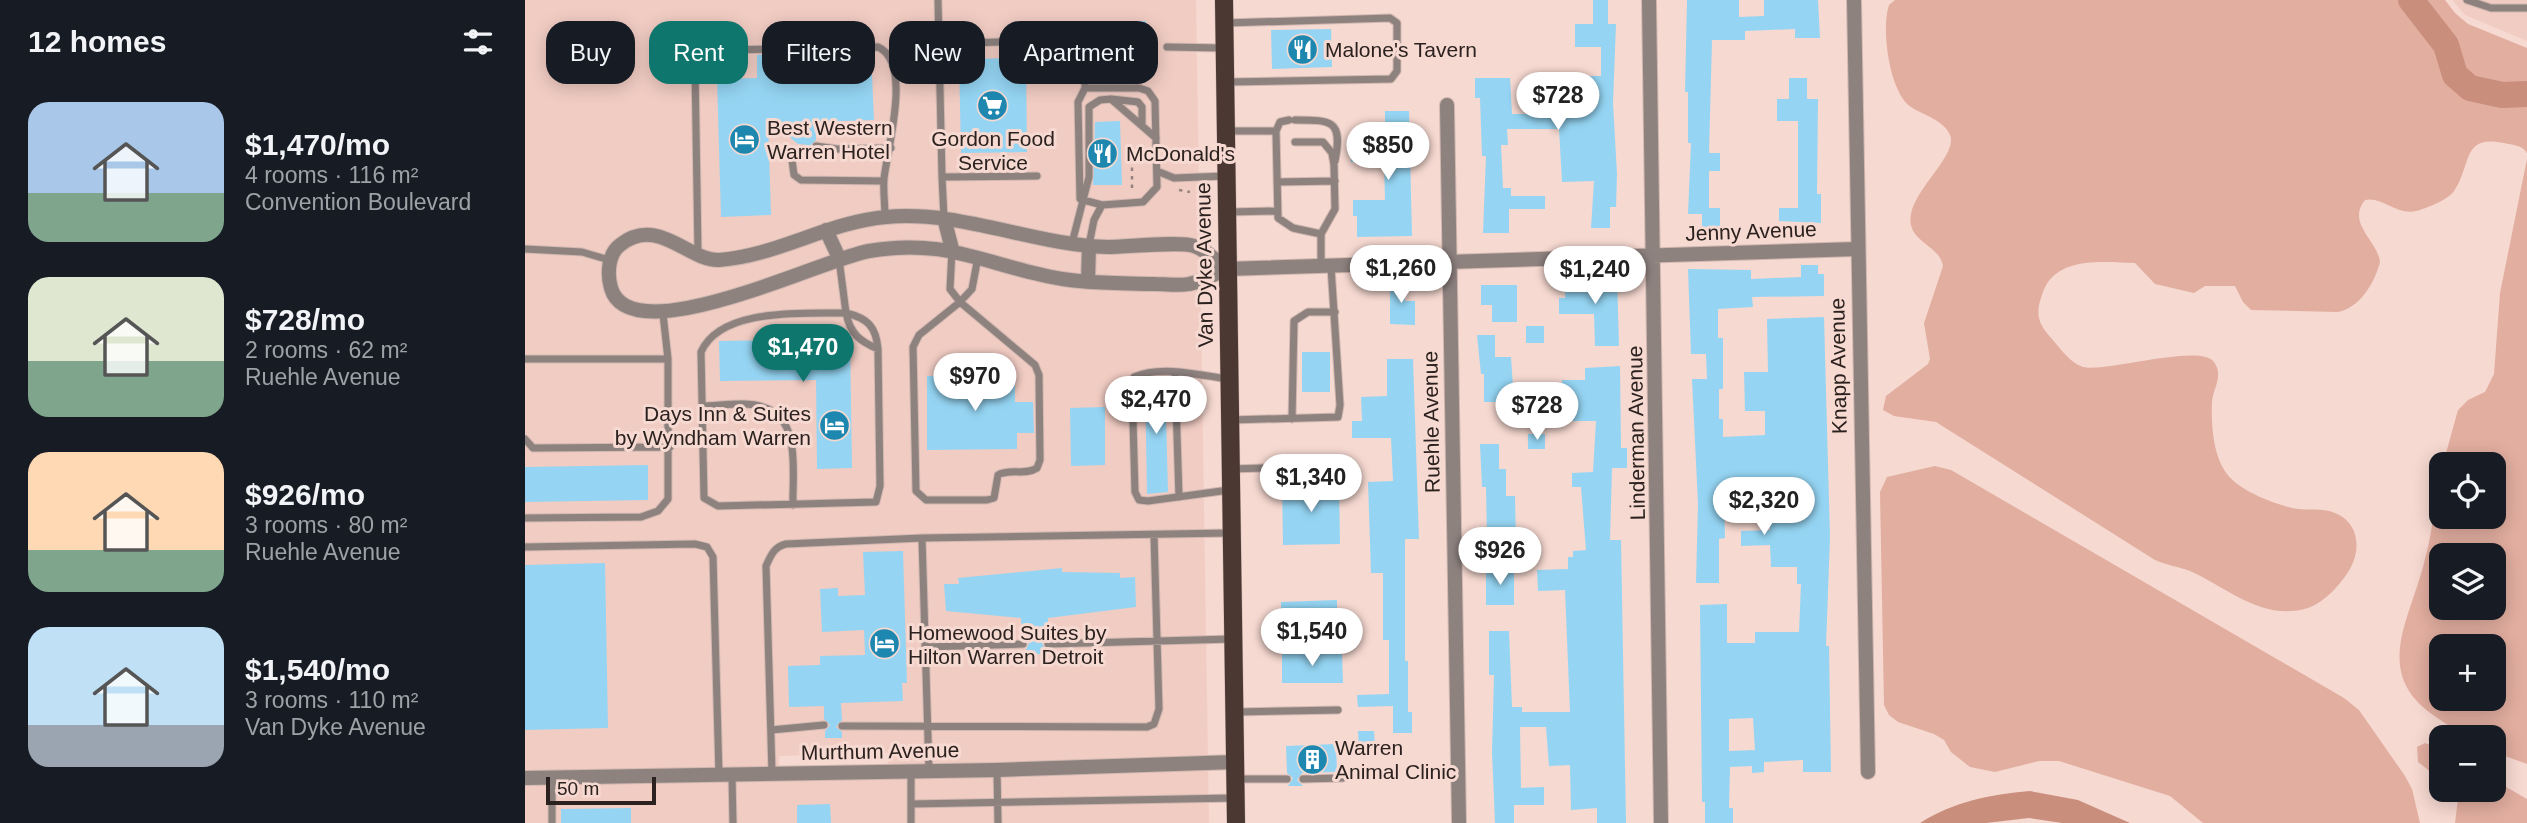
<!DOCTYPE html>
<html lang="en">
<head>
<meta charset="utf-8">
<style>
	:root { --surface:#171b24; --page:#242831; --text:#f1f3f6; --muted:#9ea1a6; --accent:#0f766e }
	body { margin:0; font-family:Arial,sans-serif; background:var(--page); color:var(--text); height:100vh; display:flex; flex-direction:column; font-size:26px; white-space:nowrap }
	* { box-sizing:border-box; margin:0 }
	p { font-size:23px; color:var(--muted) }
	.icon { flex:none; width:38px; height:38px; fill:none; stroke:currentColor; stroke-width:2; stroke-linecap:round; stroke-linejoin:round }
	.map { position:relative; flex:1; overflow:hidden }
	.side { display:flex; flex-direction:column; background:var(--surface); width:525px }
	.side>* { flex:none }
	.hud { position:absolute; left:21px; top:21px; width:665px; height:63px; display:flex; gap:14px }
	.fabs { position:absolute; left:1904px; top:452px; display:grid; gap:14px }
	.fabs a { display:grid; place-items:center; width:77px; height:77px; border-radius:14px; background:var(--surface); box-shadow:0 4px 18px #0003; font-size:35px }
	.scale { position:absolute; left:21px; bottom:18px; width:110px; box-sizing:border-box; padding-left:7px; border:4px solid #2b211e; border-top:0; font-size:19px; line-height:24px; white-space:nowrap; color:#2b211e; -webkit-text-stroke:5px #f6d9d1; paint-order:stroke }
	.price { position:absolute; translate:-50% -60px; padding:0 16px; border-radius:24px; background:#fff; color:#222; font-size:23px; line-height:46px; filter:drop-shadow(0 2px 4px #0008) }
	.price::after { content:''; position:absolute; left:50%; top:42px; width:21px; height:16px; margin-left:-10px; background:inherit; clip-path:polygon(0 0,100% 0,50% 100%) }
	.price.active { background:var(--accent); color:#fff }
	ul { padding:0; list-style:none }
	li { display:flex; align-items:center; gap:21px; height:175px; padding:0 28px }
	li span { display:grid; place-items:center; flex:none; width:196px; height:140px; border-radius:21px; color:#555 }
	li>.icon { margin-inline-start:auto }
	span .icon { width:84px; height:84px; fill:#fffc; stroke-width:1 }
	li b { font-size:30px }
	h2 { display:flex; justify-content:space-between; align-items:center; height:84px; padding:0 28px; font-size:30px }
	.chip { padding:0 24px; border-radius:21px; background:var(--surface); box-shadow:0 4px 18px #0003; font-size:24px; line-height:63px }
	.chip.active { background:var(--accent); color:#fff }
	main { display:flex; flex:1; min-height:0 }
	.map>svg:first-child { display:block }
	.built { fill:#f1ccc3; fill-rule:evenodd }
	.green { fill:#e2aea0; fill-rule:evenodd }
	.water { fill:#ca8e7d }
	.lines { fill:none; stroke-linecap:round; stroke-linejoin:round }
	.river { stroke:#ca8e7d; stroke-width:26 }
	.building { fill:#95d5f3; fill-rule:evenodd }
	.lane-casing { stroke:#d1b8b1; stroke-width:9 }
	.street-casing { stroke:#d1b8b1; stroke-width:16 }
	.primary-casing { stroke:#d1b8b1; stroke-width:19 }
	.path { stroke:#97837e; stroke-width:2.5; stroke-dasharray:3.5 5; stroke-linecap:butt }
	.lane { stroke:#8e827f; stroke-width:7 }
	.street { stroke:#8e827f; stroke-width:14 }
	.primary { stroke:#4b3833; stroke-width:18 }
	.labels { text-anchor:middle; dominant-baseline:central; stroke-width:6; stroke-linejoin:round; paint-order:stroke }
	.poi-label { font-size:21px; fill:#2b211e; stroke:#f6d9d1; text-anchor:start }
	.street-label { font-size:21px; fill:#2b211e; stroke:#f6d9d1 }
</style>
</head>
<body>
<main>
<section class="side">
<h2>12 homes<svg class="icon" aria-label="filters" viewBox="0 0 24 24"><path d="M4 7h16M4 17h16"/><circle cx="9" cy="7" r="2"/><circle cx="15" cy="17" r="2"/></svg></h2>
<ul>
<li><span style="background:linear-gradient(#a9c7e8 65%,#7fa58c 0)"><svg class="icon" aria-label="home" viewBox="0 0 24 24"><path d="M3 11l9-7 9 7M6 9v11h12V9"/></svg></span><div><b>$1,470/mo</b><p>4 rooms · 116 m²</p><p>Convention Boulevard</p></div></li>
<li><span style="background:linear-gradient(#dfe7d0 60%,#7fa58c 0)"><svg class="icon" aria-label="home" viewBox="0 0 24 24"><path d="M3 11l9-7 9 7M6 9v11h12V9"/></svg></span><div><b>$728/mo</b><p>2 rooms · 62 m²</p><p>Ruehle Avenue</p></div></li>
<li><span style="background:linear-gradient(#ffd9b3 70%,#7fa58c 0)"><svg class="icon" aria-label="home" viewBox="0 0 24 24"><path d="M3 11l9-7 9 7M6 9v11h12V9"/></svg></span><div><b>$926/mo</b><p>3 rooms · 80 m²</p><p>Ruehle Avenue</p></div></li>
<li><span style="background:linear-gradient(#bfe0f5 70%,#9aa5b1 0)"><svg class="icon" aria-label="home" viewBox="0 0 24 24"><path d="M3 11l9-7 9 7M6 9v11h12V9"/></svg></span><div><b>$1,540/mo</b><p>3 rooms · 110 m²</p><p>Van Dyke Avenue</p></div></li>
</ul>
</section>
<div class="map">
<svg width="2002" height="823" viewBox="0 0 2002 823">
	<rect width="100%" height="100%" fill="#f6d9d1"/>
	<!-- built -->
	<path class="built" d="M0,0H671L684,823H0ZM363,753L364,775L254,777V756Z
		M1927,0H2002V41L1940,15Z"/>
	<!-- green -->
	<path class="green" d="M1370,0H1920L1930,13L1943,24L2002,48V153C1997,145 1988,145 1979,143C1936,134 1947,165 1929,191C1923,200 1902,208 1891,211C1873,216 1857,196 1840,200C1821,223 1853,241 1855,262C1850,282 1835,308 1813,312L1726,310L1718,302L1710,286H1680L1669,293L1630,284L1610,263C1577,262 1531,256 1518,292C1510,313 1512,323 1527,339C1536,349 1545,363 1558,367C1581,373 1675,343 1689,362C1699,376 1688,388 1687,402C1686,424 1688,456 1702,474C1715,491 1747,503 1767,508C1780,511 1792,508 1804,511C1832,518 1838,546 1825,569C1816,584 1800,602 1783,608C1738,622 1703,588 1665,571C1654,567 1641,565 1630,560L1411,422L1369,416L1358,410L1361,396L1403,364L1405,359L1399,323L1418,266C1414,243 1381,243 1386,214C1391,187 1433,154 1425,135C1419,120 1398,115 1386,107C1364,92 1356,29 1364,5Z
		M2002,159V764L1969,752V737C1938,737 1936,734 1911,717C1845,673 1886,619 1900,559C1908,530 1910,499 1916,470V516H1969V464H1918L1933,410L1943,400L1960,392L1969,374L1975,293ZM1916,555H1969V607H1916ZM1916,646H1969V698H1916Z
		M1410,466L1426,470L1819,698L1834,710L1880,776L1887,789L1895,823H1678L1645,796L1534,761H1514L1470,772L1445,767L1426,752L1419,740L1409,734L1373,722L1364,715L1359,705L1355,492L1362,477Z
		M1900,743L1916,749V780L1893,762L1892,747Z
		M1969,780L2002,799V823H1930L1933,799L1927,789H1969Z"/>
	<!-- water -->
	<path class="water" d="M1505,791L1553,800L1605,823H1537L1504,818L1461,823H1395C1430,801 1464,795 1505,791Z"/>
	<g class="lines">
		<!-- river -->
		<path class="river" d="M1886,0L1921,45L1930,75L1945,88L1977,95L2002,94"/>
	</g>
	<!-- building -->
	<path class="building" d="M1068,0H1083V24H1091L1088,103L1092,174L1091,207H1085V228H1066L1069,181L1037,182L1034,129H982L983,145H976L978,188H986V196H1020V209H984V233H958L961,156H957L955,98H950V78H985L987,114H1033V86L1062,85V76H1076V47H1050V24H1068Z
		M1162,0H1214V17L1239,16V0H1293L1295,38H1270V29L1220,31V40H1187L1184,153H1195V171H1184V208H1195V227H1177V214H1163L1166,143H1163V92H1160Z
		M621,21L622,60L597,61L596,22Z
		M806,29L807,67L747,69L746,30Z
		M285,54L286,76L347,75L349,120L291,122V140L285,146L291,152V159L283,153L282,145L273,144L243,119L246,215L196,217L192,79L232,78V55Z
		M501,58L502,152L436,153L434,59Z
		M1264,78H1282V99H1293L1292,194H1296V223L1254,221V208H1273V121H1252V99H1264Z
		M860,111H884L887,236L832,237V216H828V200H860L859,162H826V144H860Z
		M595,121L597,185H568L570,122Z
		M1276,265H1293V274H1299V296L1227,297L1228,307L1193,309V338H1198V389H1194V419H1198V437L1240,435V411H1220L1219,372H1243L1242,319L1299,317L1305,537L1301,646H1304L1306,772H1278V760L1239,762V772L1227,773V766L1205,767L1204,808H1208V823H1180V802H1177L1175,605L1202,604V643H1230V632H1274L1276,584H1272V567H1246L1245,545L1216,546V531L1245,530L1244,495H1199L1200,538L1194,539V583H1171L1173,504L1167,379H1182L1181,354H1166L1163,269L1226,270V279L1276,277ZM1228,718L1230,750L1204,751V719Z
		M1068,276H1092L1094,346H1070L1069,314H1034V298H1040V280H1068Z
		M865,280H880V301H890V325L865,324Z
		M956,285H992V322H967V305H956Z
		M1001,326H1019V343H1001Z
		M952,335H970V357H986L989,402H959V374H956Z
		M325,339L327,468L292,469L291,380L195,381L194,341Z
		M777,352H805V392H777Z
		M862,359H888L894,539H880V661H883V712H887V733H868V706L833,707L832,695L864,694V640H858V573H846L843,482L868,481L866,438H827V421H837L836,397L862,396Z
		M1095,366L1096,448H1102V468H1087L1085,540H1096L1101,823H1072V808L1046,810L1045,765L1024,766L1021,727H995L996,788L1019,787V805H989V823H970L967,752L969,675H964V631H984L987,707H997V712H1045L1040,590L1013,591L1012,570L1043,569V557H1048V551L1061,550L1056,487H1047V473L1068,472L1071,421H1048L1047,392H1037V380H1060V368Z
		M490,375V402H508L509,433H492V449L402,450V376Z
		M640,378L643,492L622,494L620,380Z
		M580,407V465L546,466L545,408Z
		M1003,434H1020V449H1003Z
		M955,444H974V469H981V496H990L991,540H962L961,487H957Z
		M123,465V500L0,502V467Z
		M814,482L815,544L758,545L757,484Z
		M378,551L382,683H377L378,701L316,703L317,720L311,727L317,732V738H300V731L305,725L299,719V706L264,707L263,666L295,665V656L340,655L339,630L297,632L295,589L313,588V596L340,595L338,552Z
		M80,563L83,728L0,730V565Z
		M537,568V572L595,573V578L610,577L611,607L523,618V638L517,643L522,654H499L504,643L497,638L496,618L421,611L419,584H434L433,578Z
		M961,569H989V605H961Z
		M812,600V617L756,619V602Z
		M817,653L818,683H757V654Z
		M833,731H849L850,748H834Z
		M811,744L812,772L777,773L772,780L778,786H763L768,778L762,773L761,746Z
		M305,804L306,823H272V805Z
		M106,808V823H36V809Z"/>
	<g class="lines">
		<defs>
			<path id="lane" d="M413,0L417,177
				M1942,0L1966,8H2002
				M700,23L865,18L872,23V71L866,79L701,82
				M559,34L560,88
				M413,44L474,42
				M642,47L699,48
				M560,88H614L623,91L630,101L632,187L618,202L577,205L555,199L553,102Z
				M586,99L613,102L617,107V125
				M770,120C807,120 818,120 810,161
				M701,131H751L753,218L768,228L796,234
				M751,131L755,122L764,120
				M770,142H798L807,153L809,165L810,209L796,234V266
				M291,146L312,149L366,148
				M278,149L270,152L267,160L269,175L276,180L359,181
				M632,171L649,178L700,176
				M752,182L810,181
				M704,212L752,211
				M419,218L417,177L512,176
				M547,243L564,177V107L575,100L586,99L631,138
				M564,245L569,220L577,205
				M0,249L57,252L84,260
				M427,250L425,289L435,302L447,289L453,257
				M173,253L170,67L175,58L195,50L353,47C388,62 362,149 359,179C358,191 360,204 360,217
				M314,259L321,313C279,314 196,307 176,352L179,498L193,506L351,502L355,486L353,349C351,326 342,318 321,313C325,333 334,341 353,349
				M435,302L510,365L514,375L515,460L512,468C500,476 485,468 473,475L469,498L462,500H401L391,491L388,347L394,335Z
				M0,359H143
				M650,372L654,497
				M702,379C675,375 636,365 609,377L607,386L610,492L614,500L623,501L704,490
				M177,406C196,406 220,401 238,407C277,418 267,474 268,505
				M767,419L769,321L783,312H810
				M705,420L813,417L815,405L806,267
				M0,439L8,448L145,447
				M705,469L802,466
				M0,518L116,517L133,511L143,499V359L138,314
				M0,547L170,544L182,547L188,557L194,775
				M523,644L707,639
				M400,647L498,644
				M710,712L813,710
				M317,726L622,727L629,724L634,709L629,535
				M246,730L299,725
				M472,770L473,823
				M386,772V823
				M404,772L397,538L705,533
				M247,773L241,566C246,555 249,547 261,544L397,538
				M207,775L208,823
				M27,778V823
				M711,779H762
				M778,779L818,778
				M386,804L710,798"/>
			<path id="street" d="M1124,0L1136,823
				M1329,0L1343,772
				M922,105L934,823
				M419,218L427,249
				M301,230L314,258
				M701,269C692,262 680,249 669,246C656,241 601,247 583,247C507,245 437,210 361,217C303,222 252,256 194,260C163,261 133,215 95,245C83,254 82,274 86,288C105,355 300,258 344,251C413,239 449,259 513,274C551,284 592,283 631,284C642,284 654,286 664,284C676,282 690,274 701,269L1332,249
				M563,282L564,245
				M0,778L472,770L710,762"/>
			<path id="primary" d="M699,0L711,823"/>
		</defs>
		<!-- lane casing -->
		<use href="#lane" class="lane-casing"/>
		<!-- street casing -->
		<use href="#street" class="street-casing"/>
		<!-- primary casing -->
		<use href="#primary" class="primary-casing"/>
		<!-- path -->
		<path class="path" d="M607,159V191
			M654,190L665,192"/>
		<!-- lane -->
		<use href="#lane" class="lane"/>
		<!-- street -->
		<use href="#street" class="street"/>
		<!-- primary -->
		<use href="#primary" class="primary"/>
	</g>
	<!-- icons -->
	<defs>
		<symbol id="restaurant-disc" viewBox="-11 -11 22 22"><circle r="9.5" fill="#1d87af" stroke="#f6d9d1"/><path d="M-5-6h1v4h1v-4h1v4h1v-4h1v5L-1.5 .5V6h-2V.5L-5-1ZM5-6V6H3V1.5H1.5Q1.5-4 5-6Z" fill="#fff"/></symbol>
		<symbol id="supermarket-disc" viewBox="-11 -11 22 22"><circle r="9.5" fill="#1d87af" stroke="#f6d9d1"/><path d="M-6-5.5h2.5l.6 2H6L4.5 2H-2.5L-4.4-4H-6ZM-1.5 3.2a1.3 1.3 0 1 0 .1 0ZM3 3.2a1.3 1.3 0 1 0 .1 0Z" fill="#fff"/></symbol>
		<symbol id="hotel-disc" viewBox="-11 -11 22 22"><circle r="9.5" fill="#1d87af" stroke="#f6d9d1"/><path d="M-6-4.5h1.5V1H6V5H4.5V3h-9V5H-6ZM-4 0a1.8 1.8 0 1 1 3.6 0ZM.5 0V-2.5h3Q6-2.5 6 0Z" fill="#fff"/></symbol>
		<symbol id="building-disc" viewBox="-11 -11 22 22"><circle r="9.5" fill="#1d87af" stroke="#f6d9d1"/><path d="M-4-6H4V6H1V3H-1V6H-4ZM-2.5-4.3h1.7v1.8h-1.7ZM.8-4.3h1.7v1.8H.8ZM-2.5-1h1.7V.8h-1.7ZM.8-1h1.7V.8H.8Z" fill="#fff"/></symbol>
	</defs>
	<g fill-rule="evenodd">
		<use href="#restaurant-disc" x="760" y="32" width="35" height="35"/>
		<use href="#supermarket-disc" x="450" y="88" width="35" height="35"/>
		<use href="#hotel-disc" x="202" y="122" width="35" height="35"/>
		<use href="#restaurant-disc" x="560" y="136" width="35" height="35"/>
		<use href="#hotel-disc" x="292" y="408" width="35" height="35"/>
		<use href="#hotel-disc" x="342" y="626" width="35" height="35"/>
		<use href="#building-disc" x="770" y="742" width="35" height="35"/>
	</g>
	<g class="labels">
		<!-- poi labels -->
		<g class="poi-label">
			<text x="800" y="49">Malone's Tavern</text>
			<text x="242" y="127">Best Western<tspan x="242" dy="24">Warren Hotel</tspan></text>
			<text x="468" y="138" text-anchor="middle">Gordon Food<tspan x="468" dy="24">Service</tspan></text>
			<text x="601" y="153">McDonald's</text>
			<text x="286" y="413" text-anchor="end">Days Inn &amp; Suites<tspan x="286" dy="24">by Wyndham Warren</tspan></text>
			<text x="383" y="632">Homewood Suites by<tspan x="383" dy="24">Hilton Warren Detroit</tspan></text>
			<text x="810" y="747">Warren<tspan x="810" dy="24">Animal Clinic</tspan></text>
		</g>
		<!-- street labels -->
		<g class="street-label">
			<text transform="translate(1226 231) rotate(-2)">Jenny Avenue</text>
			<text transform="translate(679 265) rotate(-91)">Van Dyke Avenue</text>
			<text transform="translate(1313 366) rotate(-91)">Knapp Avenue</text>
			<text transform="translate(906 422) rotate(-91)">Ruehle Avenue</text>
			<text transform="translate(1111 433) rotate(-91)">Linderman Avenue</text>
			<text transform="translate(355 751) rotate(-1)">Murthum Avenue</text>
		</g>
	</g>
</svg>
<div class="fabs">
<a><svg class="icon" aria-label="locate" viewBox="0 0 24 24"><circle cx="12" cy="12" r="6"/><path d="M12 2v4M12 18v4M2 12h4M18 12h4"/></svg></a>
<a><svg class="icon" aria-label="layers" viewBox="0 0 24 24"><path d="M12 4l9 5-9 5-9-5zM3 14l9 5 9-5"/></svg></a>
<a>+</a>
<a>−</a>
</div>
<div class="scale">50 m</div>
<b class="price" style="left:1033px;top:132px">$728</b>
<b class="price" style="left:863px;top:182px">$850</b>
<b class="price" style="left:876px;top:305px">$1,260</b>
<b class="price" style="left:1070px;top:306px">$1,240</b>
<b class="price active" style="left:278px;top:384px">$1,470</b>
<b class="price" style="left:450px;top:413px">$970</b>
<b class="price" style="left:631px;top:436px">$2,470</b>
<b class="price" style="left:1012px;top:442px">$728</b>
<b class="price" style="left:786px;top:514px">$1,340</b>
<b class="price" style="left:1239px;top:537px">$2,320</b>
<b class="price" style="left:975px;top:587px">$926</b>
<b class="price" style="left:787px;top:668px">$1,540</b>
<div class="hud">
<a class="chip">Buy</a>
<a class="chip active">Rent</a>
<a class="chip">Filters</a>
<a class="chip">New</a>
<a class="chip">Apartment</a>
</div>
</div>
</main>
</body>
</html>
